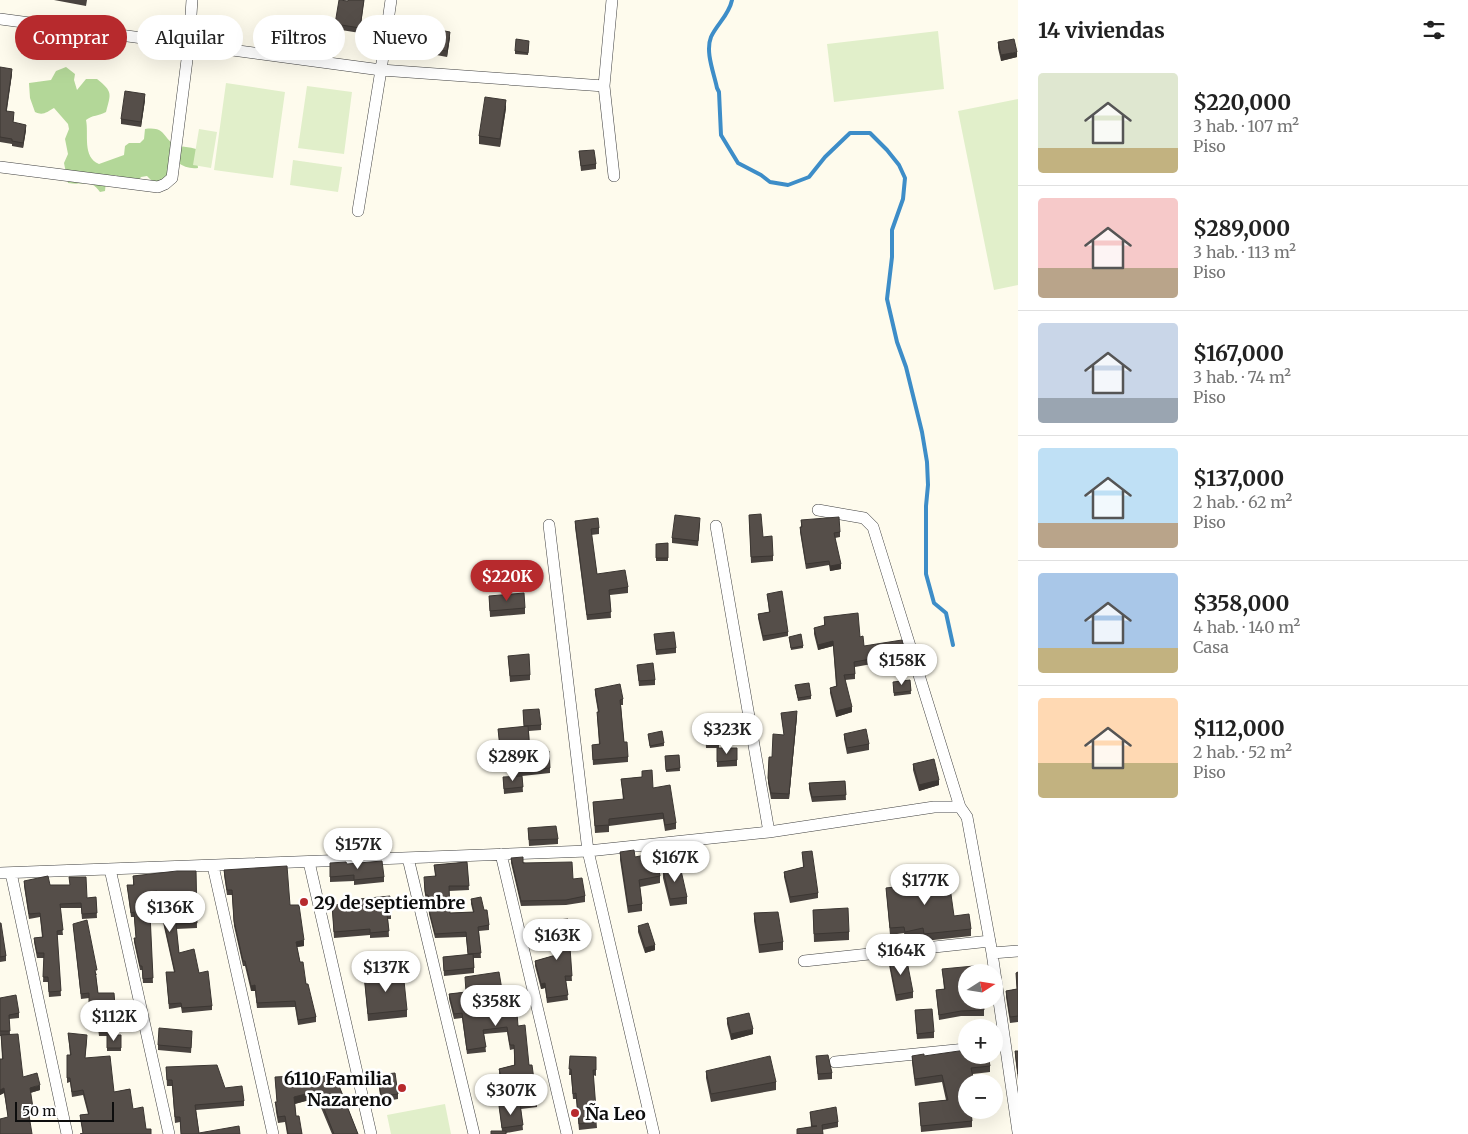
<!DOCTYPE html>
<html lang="es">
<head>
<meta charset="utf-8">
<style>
	:root { --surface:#fff; --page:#f6f6f6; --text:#222; --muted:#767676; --line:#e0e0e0; --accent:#b72a2d }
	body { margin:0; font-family:Merriweather,serif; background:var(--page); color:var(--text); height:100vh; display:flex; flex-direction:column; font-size:19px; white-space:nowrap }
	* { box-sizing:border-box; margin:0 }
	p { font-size:16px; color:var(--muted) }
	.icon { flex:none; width:28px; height:28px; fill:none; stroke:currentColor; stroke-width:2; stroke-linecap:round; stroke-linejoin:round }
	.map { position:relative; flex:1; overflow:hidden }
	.details { display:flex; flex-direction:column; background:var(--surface); width:450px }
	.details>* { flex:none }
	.hud { position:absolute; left:15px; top:15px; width:475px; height:45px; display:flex; gap:10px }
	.needle { width:32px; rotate:78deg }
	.buttons { position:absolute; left:958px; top:964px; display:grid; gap:10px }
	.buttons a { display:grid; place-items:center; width:45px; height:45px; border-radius:50%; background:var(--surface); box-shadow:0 5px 20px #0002; font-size:25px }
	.scale { position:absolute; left:15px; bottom:12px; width:99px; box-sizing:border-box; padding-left:5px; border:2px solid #0d0d0d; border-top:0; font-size:14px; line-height:18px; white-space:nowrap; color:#0d0d0d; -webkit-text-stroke:4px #fff; paint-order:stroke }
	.price { position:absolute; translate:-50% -42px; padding:0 11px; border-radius:18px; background:#fff; color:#222; font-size:16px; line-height:32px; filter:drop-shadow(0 1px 2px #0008) }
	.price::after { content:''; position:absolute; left:50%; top:30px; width:15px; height:11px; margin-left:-8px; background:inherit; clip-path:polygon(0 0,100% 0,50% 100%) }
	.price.selected { background:var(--accent); color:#fff }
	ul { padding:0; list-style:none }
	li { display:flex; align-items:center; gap:15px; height:125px; padding:0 20px }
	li+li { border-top:1px solid var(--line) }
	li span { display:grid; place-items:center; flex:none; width:140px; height:100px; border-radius:5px; color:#555 }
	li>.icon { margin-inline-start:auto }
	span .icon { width:60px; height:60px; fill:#fffc; stroke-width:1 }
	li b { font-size:21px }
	h2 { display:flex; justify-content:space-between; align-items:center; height:60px; padding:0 20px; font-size:21px }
	.chip { padding:0 18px; border-radius:22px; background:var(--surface); box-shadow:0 5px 20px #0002; font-size:18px; line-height:45px }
	.chip.selected { background:var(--accent); color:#fff }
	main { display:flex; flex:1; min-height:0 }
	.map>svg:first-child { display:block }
	.forest { fill:#b3d798 }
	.pitch { fill:#e1efca }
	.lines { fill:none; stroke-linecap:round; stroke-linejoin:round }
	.stream { stroke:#3d8dc8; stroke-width:4 }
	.minor-casing { stroke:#404040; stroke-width:12 }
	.minor { stroke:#fff; stroke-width:11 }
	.wall { fill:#49433f }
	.shaded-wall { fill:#3c3733 }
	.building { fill:#554e49; stroke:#3c3733 }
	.poi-dot { fill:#b72a2d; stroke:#fff; stroke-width:2 }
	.labels { text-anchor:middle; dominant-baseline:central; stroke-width:5; stroke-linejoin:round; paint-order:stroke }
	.poi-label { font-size:18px; font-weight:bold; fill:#0d0d0d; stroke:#fff; text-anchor:start }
</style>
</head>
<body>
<main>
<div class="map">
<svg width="1018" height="1134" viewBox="0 0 1018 1134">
	<rect width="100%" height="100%" fill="#fefbed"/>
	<!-- forest -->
	<path class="forest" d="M66,67L75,74L74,80L77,90L86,79H97C113,92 111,93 106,112C99,116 92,115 86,120C89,134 82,157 99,164L124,155L125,146L129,143H140L144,139L145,129C167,126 162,139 176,145C182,147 190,147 196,149L198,168C190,169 184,167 177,162L166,181L154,183L147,176L141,177L138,181L123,182L116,175L110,177L106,181L105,191L100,192C90,178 84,186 68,183L64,163L68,154L65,139L69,129L68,124L54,108C47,112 43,116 35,112L30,98L29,83L51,80L56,71Z"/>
	<!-- pitch -->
	<path class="pitch" d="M938,31L944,89L834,102L827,44Z
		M226,83L285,92L273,178L214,170Z
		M307,86L352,92L344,154L298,148Z
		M1018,99V285L994,290L958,111Z
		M199,129L217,132L211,168L193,165Z
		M293,160L342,167L338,192L290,185Z
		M445,1104L451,1134H391L387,1115Z"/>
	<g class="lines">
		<!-- stream -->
		<path class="stream" d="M732,0C729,15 717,24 711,37C705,52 714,73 717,88L719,92L721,135L738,163L761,175L770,182L788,185L809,177L825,157L850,133H870L887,150L899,165L905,178L903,199L892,230V257L887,299L897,342L906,367L922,432L927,462L928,485L926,506V574L934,603L946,613L953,645"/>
		<defs>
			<path id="minor" d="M612,0L604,86L614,176
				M0,19L381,70L604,86
				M0,167L158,187L165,184L172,178L189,44L192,0
				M358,211L381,70L391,0
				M818,510L864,518L873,527L960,807L967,817L992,953L1018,1132
				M549,525L588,851L654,1134
				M716,526L769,832
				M501,854L567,1134
				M408,858L474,1134
				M309,862L371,1134
				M213,866L273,1134
				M110,869L169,1134
				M0,873L588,851L769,832L934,807H960
				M11,873L67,1134
				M992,953L1018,951
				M804,961L990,941
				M835,1062L966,1049"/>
		</defs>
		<!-- minor casing -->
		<use href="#minor" class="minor-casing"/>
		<!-- minor -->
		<use href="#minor" class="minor"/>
	</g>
	<!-- wall -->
	<path class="wall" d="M54,0H87L86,6Z
		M364,0L360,33L335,29V24L348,1Z
		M450,37L447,57L431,54V49L410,46V40Z
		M998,42L1017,57L1001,61L998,48Z
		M529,44L528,55L515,54V51Z
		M0,67L12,74L6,111L14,118L13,122L26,130L23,148L12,146V144L0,142Z
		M145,100L141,127L121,124V119Z
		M506,108L500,147L479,144V136Z
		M579,151L596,164V169L581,171Z
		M749,515L763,537L773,556V561L751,563Z
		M801,520L840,532V537L835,538L841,569L830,571L829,565L806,569L800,532V527H801Z
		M575,521L599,528V534L591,535L597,574L628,587V593L610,595L611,618L587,620L575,527Z
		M700,523L698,546L672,543V538Z
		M668,543V561H656V544Z
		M767,594L788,632V636L763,641L758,618V614L769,612Z
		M489,596L525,608V614L490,617Z
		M824,617L860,637L864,646L905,653V658L855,667V679L845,680L852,712L836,717L830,693V688L836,686L833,646L818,650L814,634V628L824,626Z
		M654,634L676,648V653L656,655Z
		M789,637L803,646V648L791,650Z
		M508,656L530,675V680L510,682Z
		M637,665L655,680V685L639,686Z
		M910,680L911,694L894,696L893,685Z
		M795,685L811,696V699L798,701Z
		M595,689L623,699V705H621L624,742L628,757V762L593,765L592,745L599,744L597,717L598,712L595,694Z
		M523,710L541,725V730L529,731L530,753L550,768V773L522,776L523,792L504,794L503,777H512L510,751L500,752L498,729L524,727Z
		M781,713L797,716L789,799H771L768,783L769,757H772L784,735Z
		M705,724H719V748H706Z
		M648,734L664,743V746L650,748Z
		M844,734L869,744V750L847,754L844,739Z
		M717,748H737V766L717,767Z
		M679,755L680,771L666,772L665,756Z
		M913,764L939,785L919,791L913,770Z
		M642,771L676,823V829L665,831L663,819L609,826V832L595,833L593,802L623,800L621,779L642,777Z
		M845,781L846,800L812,802L809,789V783Z
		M528,828L558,839V844L529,846Z
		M620,852L635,857L660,876V883L640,887L642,904V911L628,913L620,860Z
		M802,852L818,893V898L790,903L784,877V872L803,867Z
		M511,858L573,879L585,896V902L566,905L521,906L511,863Z
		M467,862L469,890L449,891L450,913L473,912L471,904V899L484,910L489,925V930L479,931L481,958H474V973L444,976L443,957L468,955L466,937L435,938L429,914L428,899L426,900L425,895L424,882L435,876L434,865Z
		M330,863L347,864L384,877V882L354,885V881L330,882Z
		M224,870L290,905L304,946L297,947L300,962L316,1017V1022L298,1025L295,1007L257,1008L255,991H251L245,966H243L234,926L232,895H227L224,875Z
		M663,870L687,897V904L670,906L663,878Z
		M196,871L197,928L176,929L179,953L199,973L212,1006V1010L182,1013L181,1007L169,1009L166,972H174L157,895L149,897L153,983H143L142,970H140L134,942V938H136L134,917H131L127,885H133V876Z
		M911,878L954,916L971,929V936L924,941L923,935L905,938L904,933L890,935L886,888L911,885Z
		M24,881L50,885L87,898L96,897L97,918L82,919L81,908H60L63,935H57L61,996L49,997L48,982H43L44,958H37L34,942V938L42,937L40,917L29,919L24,886Z
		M332,905L391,913V919H388L389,937L370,938V935L334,938Z
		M813,910L849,932V940L814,942Z
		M754,913L783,942V950L759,953L754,921Z
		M568,919L572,981H566L568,1000L547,1003L545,988L541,989L535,966V961L556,955V942L548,943L547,921Z
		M0,923L6,956V961L0,962Z
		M73,924L97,975H96L98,993H114L115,1011H111L113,1035H121V1051H107V1036H99L96,1012H89V998L81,999Z
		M638,926L655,950L645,953L638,932Z
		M889,960L913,992V998L896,1001L889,965Z
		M942,969L966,972L984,1010V1016H961L939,1020L936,990L944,989Z
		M1018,972V1022L1010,1023L1006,997V991L1017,989L1016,973Z
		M364,975L407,1010V1017L368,1021Z
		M502,990L518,1026L529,1065L537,1102V1107L521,1109L523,1130L506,1133L502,1131L499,1106L517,1104L514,1081L502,1084L499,1074V1069L514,1065V1049L510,1050L507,1032L484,1034L486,1052L467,1054L462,1018L454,1019L449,999V994L466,992Z
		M0,998L19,1013V1018L9,1019L10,1034L23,1077L40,1090L30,1093L33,1113L8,1117L4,1093L0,1095V1059H2L1,1036H0Z
		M915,1010L934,1032V1038L917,1039Z
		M727,1018L753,1034L731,1040L727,1024Z
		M68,1033L87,1040L85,1058L114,1092L130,1089L83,1133L80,1115L88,1114L83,1095L72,1097L70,1082L67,1083V1055H70Z
		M192,1037L191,1053L158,1050V1045Z
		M1015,1051H1018V1080L1015,1056Z
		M570,1056L596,1057V1076L593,1075L597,1128L579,1130L576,1099H573L571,1075H569Z
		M816,1056L832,1073V1079L818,1080Z
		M912,1056H924L990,1066V1072L973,1074L966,1082L972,1121V1127L921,1132L919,1103L946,1100L942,1082L915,1086L912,1062Z
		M166,1067L225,1088L244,1101V1106L196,1110L199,1133L240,1134H181L180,1122L175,1123L172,1086H167Z
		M706,1071L776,1082V1090L711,1102L706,1078Z
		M334,1073L358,1134H332L317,1098L295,1104L296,1116L302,1134H287L285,1122L278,1123L276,1112L275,1102H277L275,1077L295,1085Z
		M378,1075L398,1094V1099L381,1102L378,1081Z
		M810,1112L838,1122V1127L822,1130L823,1134H797V1129L811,1127Z"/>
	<!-- shaded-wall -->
	<path class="shaded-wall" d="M450,32V37L447,57V51Z
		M1017,52V57L1001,61V55Z
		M12,69V74L6,117V111Z
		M145,94V100L141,127V122Z
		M506,100V108L500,147V139Z
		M26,125V130L23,148V143Z
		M841,564V569L830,571V566Z
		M833,641V646L818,650V645Z
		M852,707V712L836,717V711Z
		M797,711V716L789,799V794Z
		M939,780V785L919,791V785Z
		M304,940V946L296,947V942Z
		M655,945V950L645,953V948Z
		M545,983V988L541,989V984Z
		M255,985V991H251V986Z
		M753,1029V1034L731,1040V1034Z
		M514,1076V1081L502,1084V1079Z
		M40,1085V1090L30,1093V1088Z
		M4,1088V1093L0,1095V1090Z
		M317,1091V1098L294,1104V1097Z"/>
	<!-- building -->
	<path class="building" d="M339,0L348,1V0H364L360,28L335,24Z
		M412,25L450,32L447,51L431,49L432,44L410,40Z
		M516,39L529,41L528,53L515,51Z
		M1014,39L1017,52L1001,55L998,42Z
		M0,67L12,69L6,111L14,112L13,122L26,125L23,143L12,141V139L0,137Z
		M125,91L145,94L141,122L121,119Z
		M485,97L506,100L500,139L479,136Z
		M594,150L596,164L581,166L579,151Z
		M761,514L763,537L772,536L773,556L751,557L749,515Z
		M675,515L700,518L698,541L672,538Z
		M839,517L840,532L834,533L841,564L830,566L829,561L806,564L800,527H802L801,520Z
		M598,518L599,528L591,529L597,574L625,570L628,587L609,590L611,612L587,615L575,521Z
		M668,543V558H656V544Z
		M782,591L788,632L763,636L758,614L770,612L767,594Z
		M524,593L525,608L490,611L489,596Z
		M858,613L860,637L863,636L864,646L902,640L905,653L854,662L855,674L844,675L852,707L836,711L830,688L837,686L833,641L818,645L814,628L825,625L824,617Z
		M674,632L676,648L656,650L654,634Z
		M801,634L803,646L791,648L789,637Z
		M529,654L530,675L510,676L508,656Z
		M653,663L655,680L639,681L637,665Z
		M910,680L911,691L894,693L893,682Z
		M809,683L811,696L798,698L795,685Z
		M620,684L623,699L620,700L624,742H627L628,757L593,760L592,745L600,744L597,712H599L595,689Z
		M539,709L541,725L524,726L523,710Z
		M797,711L789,794L771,793L768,778L769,757H772L773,734L784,735L781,713Z
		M705,724H719V743H706Z
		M528,726L530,753L549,751L550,768L512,771L510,746L500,747L498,729Z
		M866,729L869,744L847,748L844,734Z
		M662,731L664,743L650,746L648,734Z
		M717,748H737V760L717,762Z
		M679,755L680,768L666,770L665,756Z
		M934,759L939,780L919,785L913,764Z
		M652,770L653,788L670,785L676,823L665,825L663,813L609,819V825L595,826L593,802L624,799L621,779L642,777V771Z
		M522,776L523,787L504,789L503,777Z
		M845,781L846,795L812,797L809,783Z
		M556,826L558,839L529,840L528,828Z
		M634,850L635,857L656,853L660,876L639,880L642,904L628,906L620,852Z
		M812,851L818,893L790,897L784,872L804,867L802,852Z
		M523,857V863L572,862L573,879L582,878L585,896L566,900L521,901L511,858Z
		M382,861L384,877L354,880V875L330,877V863L346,862L347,864Z
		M467,862L469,886H449L450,913L474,912L471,899L481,897L484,910H487L489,925L478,927L481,953L468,954L466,932L435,934L429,910L428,895H426L425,891L424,877L436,876L434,865Z
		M287,866L290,905H299L304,940L296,942L300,962H303L306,984H308L316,1017L298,1020L295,1001L257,1003L255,985L251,986L245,961H243L234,921L232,890H227L224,870Z
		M680,866L687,897L670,899L663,870Z
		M177,871H196L197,923L176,924L179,953L194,949L199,973L208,971L212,1006L182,1008L181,1003L169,1004L166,972H175L157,891L149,892L153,978L143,979L142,966H140L134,938H136L134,912L131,913L127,885H134L133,876Z
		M948,873L954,916L969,914L971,929L924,934L923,928L905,932L904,927L890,928L886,888L912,885L911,878Z
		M48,876L50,885H70L69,877H86L87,898L96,897L97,913L82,914L81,903L60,904L63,930L57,931L61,991L49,992L48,977H43L44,953H37L34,938L43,937L40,913L29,914L24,881Z
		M390,896L391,913L387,914L389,931L370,933V929L334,932L332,905L359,903V899Z
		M848,908L849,932L814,934L813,910Z
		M778,912L783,942L759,945L754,913Z
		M568,919L572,976H565L568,995L547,998L545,983L541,984L535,961L556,955V937L548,938L547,921Z
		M87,920L97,970H95L98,993H114L115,1006H110L113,1030L99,1031L96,1007H89V993L81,994L73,924Z
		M0,923H1L6,956L0,957Z
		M648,923L655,945L645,948L638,926Z
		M473,954L474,968L444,971L443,957Z
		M906,956L913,992L896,995L889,960Z
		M974,966L975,972H966V1000H983L984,1010L961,1011L939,1015L936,990L945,989L942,969Z
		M403,971L407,1010L368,1014L364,975Z
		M499,972L502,990L510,989L513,1014L517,1013L518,1026L525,1025L529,1065H532L537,1102L520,1104H518L514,1076L502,1079L499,1069L515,1065L514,1045H510L507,1027L483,1030L486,1047L467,1050L462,1013L454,1014L449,994L466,992L465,977Z
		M1018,972V1016L1010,1017L1006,991L1017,989L1016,973Z
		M16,995L19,1013L9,1015L10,1031H0V998Z
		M932,1009L934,1032L917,1034L915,1010Z
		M749,1013L753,1029L731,1034L727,1018Z
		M159,1028L192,1031L191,1048L158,1045Z
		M68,1033L87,1035L85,1058L110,1056L114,1092L130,1089L133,1109L143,1107L146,1129H151V1134H80L83,1133L80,1115L89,1114L83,1090L72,1092L70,1078H67V1055H71Z
		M18,1034L23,1077L37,1073L40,1085L30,1088L33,1108L28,1109L32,1134H0V1119L8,1117L4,1088L0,1090V1059H3L1,1035Z
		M107,1035H121V1048H107Z
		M966,1050V1055H988L990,1066L971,1068L974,1082H966V1110H971L972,1121L921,1126L919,1103L948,1100L942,1075L915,1079L912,1056L924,1054V1056Z
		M1015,1051H1018V1074Z
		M828,1055L832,1073L818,1074L816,1056Z
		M570,1056L596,1057V1070H593L597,1122L579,1124L576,1093L573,1094L571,1069H569Z
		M770,1056L776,1082L711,1094L706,1071Z
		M217,1065L225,1088L242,1086L244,1101L195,1105L199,1133L239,1126L240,1134H181L180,1117H175L172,1080H167L166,1067Z
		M334,1073L358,1134H334L317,1091L294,1097L296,1116H299L302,1134H288L285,1116L278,1117L276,1105L275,1102H277L275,1077L294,1076L295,1085Z
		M395,1073L398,1094L381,1096L378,1075Z
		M520,1104L523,1125L502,1128L499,1106Z
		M836,1107L838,1122L822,1125L823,1134H797V1129L817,1126H812L810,1112Z
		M491,1131H506V1134H491Z"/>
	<!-- markers -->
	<g class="poi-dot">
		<circle cx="304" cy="902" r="5"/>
		<circle cx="402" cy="1088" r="5"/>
		<circle cx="575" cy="1113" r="5"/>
	</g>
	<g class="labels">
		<!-- poi labels -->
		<g class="poi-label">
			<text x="314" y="902">29 de septiembre</text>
			<text x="392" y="1078" text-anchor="end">6110 Familia<tspan x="392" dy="21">Nazareno</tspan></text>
			<text x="585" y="1113">Ña Leo</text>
		</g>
	</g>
</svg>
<div class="buttons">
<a><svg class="needle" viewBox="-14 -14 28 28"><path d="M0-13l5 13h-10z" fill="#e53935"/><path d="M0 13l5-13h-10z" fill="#767676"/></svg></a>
<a>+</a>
<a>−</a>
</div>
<div class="scale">50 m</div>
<b class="price selected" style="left:507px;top:602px">$220K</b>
<b class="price" style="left:902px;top:686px">$158K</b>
<b class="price" style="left:727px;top:755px">$323K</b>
<b class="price" style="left:513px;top:782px">$289K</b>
<b class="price" style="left:358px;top:870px">$157K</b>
<b class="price" style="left:675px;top:883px">$167K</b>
<b class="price" style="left:925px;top:906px">$177K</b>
<b class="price" style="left:170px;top:933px">$136K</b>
<b class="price" style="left:557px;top:961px">$163K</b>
<b class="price" style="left:901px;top:976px">$164K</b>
<b class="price" style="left:386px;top:993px">$137K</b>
<b class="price" style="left:496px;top:1027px">$358K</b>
<b class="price" style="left:114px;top:1042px">$112K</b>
<b class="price" style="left:511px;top:1116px">$307K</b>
<div class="hud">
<a class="chip selected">Comprar</a>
<a class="chip">Alquilar</a>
<a class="chip">Filtros</a>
<a class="chip">Nuevo</a>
</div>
</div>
<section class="details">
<h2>14 viviendas<svg class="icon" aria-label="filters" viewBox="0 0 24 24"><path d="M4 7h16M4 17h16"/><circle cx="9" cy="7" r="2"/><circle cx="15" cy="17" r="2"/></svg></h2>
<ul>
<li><span style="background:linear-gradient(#dfe7d0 75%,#c2b280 0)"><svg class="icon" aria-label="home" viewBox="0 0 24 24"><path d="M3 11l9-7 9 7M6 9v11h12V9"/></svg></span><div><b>$220,000</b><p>3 hab. · 107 m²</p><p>Piso</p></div></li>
<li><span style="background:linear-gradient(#f6c9c9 70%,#b9a48a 0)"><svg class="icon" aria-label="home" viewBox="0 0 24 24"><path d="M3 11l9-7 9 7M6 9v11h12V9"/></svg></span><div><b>$289,000</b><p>3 hab. · 113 m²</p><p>Piso</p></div></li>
<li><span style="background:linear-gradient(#c9d6e8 75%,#9aa5b1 0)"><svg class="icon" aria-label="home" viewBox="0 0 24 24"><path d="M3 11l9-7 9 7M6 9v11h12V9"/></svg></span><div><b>$167,000</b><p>3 hab. · 74 m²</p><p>Piso</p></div></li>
<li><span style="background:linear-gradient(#bfe0f5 75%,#b9a48a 0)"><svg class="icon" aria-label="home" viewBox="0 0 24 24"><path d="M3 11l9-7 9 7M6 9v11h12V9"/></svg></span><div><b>$137,000</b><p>2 hab. · 62 m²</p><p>Piso</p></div></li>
<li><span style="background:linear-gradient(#a9c7e8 75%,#c2b280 0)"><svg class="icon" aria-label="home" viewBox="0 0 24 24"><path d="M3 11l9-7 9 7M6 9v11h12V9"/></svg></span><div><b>$358,000</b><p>4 hab. · 140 m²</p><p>Casa</p></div></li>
<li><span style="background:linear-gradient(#ffd9b3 65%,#c2b280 0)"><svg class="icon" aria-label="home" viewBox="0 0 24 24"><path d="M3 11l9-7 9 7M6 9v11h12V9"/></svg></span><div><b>$112,000</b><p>2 hab. · 52 m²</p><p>Piso</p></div></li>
</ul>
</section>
</main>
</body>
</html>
